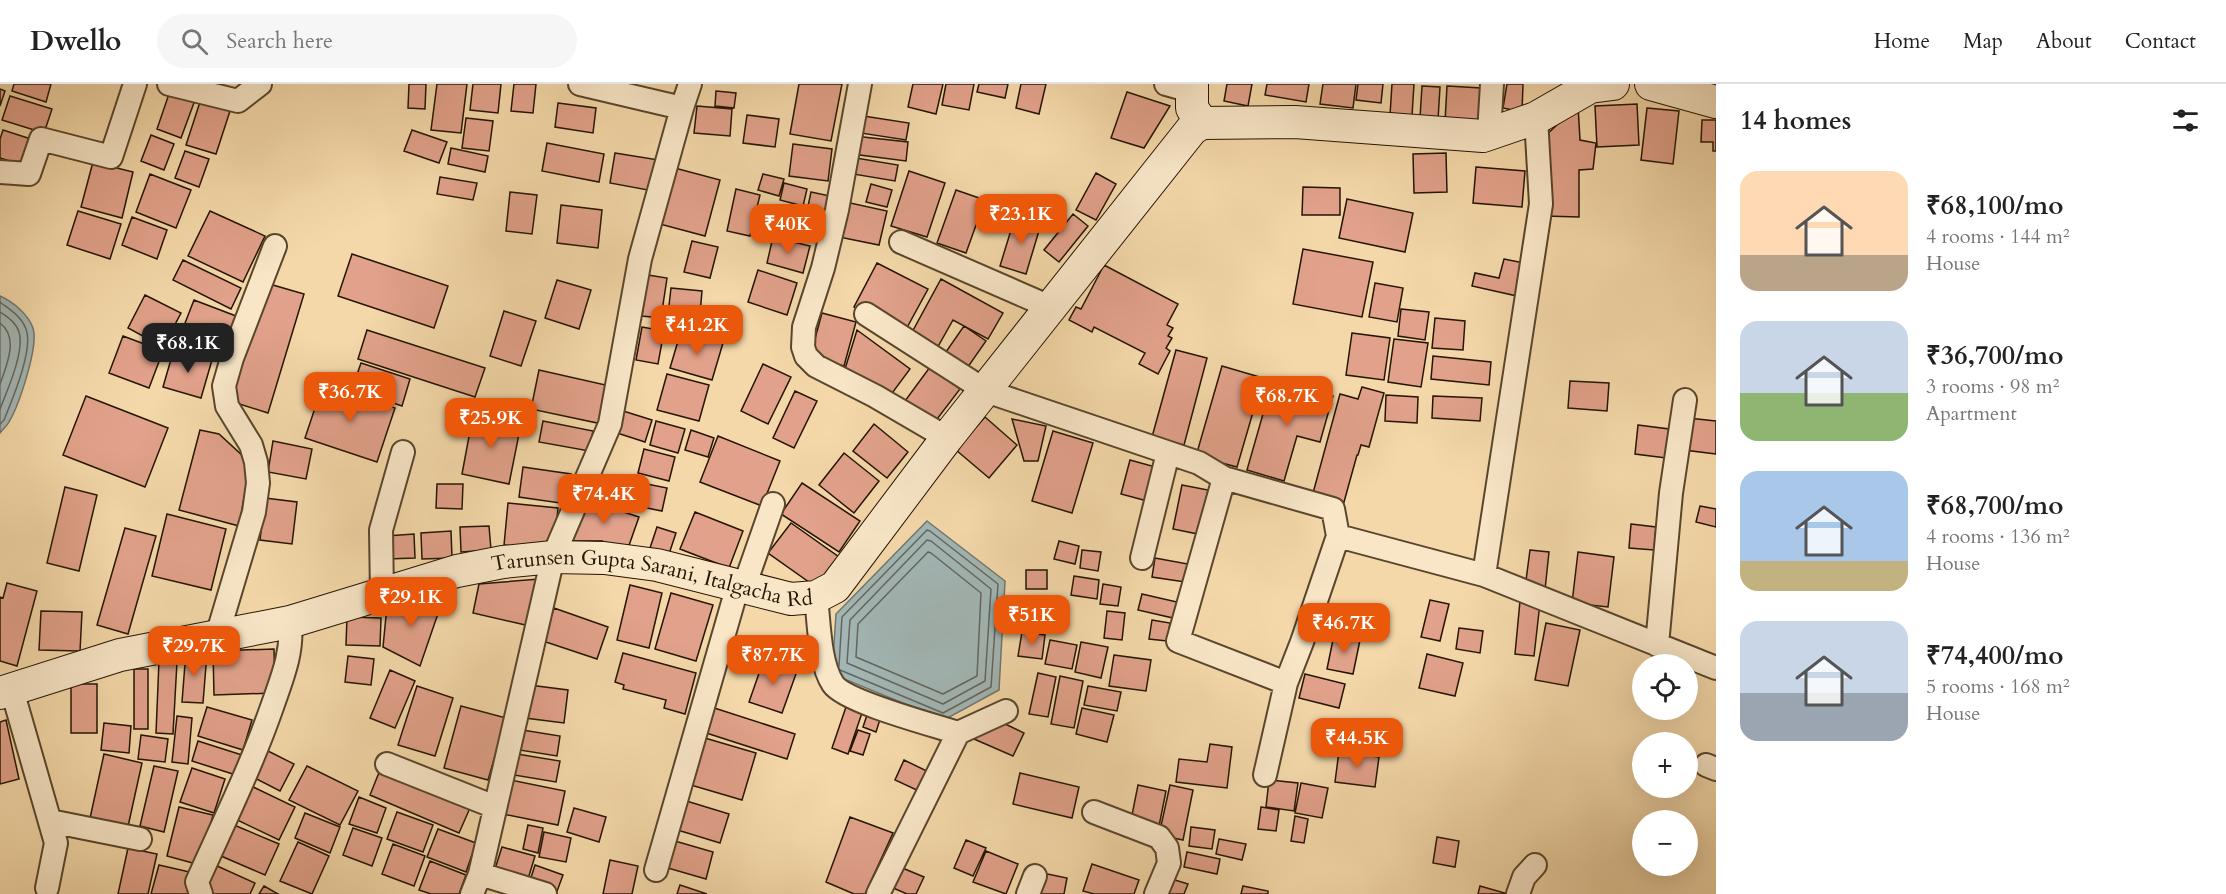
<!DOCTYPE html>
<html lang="en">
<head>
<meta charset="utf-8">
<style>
	:root { --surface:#fff; --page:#f6f6f6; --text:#222; --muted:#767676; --line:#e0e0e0; --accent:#ea580c }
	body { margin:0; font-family:Cardo,serif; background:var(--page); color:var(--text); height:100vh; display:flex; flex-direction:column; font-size:22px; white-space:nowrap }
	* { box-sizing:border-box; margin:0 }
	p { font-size:20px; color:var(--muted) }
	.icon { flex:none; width:33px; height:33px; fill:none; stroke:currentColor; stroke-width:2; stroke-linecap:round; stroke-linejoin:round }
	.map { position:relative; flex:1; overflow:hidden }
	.details { display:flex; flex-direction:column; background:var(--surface); width:510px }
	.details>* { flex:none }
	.fabs { position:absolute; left:1632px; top:570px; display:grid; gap:12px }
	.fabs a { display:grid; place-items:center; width:66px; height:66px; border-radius:50%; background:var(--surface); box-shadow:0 6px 24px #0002; font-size:30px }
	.price { position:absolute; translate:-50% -51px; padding:0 14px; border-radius:12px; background:var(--accent); color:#fff; font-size:20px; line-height:39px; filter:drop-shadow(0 2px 3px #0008) }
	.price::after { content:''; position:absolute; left:50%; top:36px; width:18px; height:14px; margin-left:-9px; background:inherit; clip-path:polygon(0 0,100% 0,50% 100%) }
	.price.selected { background:#222; color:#fff }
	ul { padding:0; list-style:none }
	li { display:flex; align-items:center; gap:18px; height:150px; padding:0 24px }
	li span { display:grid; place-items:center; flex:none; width:168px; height:120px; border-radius:18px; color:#555 }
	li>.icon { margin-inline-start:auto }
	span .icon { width:72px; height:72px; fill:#fffc; stroke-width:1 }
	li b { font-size:26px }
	h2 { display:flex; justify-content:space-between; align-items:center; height:72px; padding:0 24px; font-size:26px }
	header { display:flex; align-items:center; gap:36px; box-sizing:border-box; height:84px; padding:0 30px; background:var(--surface); border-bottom:2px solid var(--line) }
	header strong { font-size:28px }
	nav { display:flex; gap:33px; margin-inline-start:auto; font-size:21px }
	.search { width:420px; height:54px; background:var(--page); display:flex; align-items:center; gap:15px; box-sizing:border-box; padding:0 21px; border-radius:33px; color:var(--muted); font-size:22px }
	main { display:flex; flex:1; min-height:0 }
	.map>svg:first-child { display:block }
	.water { fill:#a2b6b5; stroke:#70766e; stroke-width:1.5 }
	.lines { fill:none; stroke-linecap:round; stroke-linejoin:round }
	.shore { stroke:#64665c; stroke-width:1.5 }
	.building { fill:#e1a18a; stroke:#251503; stroke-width:1.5 }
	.street-casing { stroke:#59462c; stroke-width:26 }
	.secondary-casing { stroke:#251503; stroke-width:34 }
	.street { stroke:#f8e6c7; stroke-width:22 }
	.secondary { stroke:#f8e6c7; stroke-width:32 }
	.labels { text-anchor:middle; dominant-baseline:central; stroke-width:4.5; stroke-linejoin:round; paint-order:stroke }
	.street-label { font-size:21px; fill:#251503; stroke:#f8e6c7 }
</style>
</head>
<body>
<header>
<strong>Dwello</strong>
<div class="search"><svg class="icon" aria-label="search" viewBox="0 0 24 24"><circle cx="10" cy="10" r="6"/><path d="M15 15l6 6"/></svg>Search here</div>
<nav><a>Home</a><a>Map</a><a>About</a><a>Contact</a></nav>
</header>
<main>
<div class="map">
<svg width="1716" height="810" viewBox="0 0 1716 810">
	<rect width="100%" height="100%" fill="#f4d8a9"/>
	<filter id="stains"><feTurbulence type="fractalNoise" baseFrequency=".00333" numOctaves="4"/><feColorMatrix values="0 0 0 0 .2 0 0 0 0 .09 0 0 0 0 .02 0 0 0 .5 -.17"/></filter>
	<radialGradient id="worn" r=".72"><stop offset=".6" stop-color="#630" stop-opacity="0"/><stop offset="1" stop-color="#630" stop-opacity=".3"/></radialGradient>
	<!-- water -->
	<path class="water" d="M0,212C13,218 28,230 33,244C39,262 19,321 9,338C7,342 3,345 0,349Z
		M927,437L1005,497L999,606L944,636L832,590L836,530Z"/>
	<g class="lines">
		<!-- shore -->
		<path class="shore" d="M0,218C10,226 21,232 26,245C34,265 12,316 4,336L0,340
			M0,228C7,233 16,238 19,248C25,267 7,307 0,325
			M0,239C19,253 7,281 0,300
			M927,456L931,457L991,505L985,597L943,620L847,579L850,536Z
			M928,468L931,469L981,509L977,592L943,610L856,573L858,540Z
			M839,582L842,533L927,446L930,447L998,500L991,603L943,629L840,586"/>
	</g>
	<!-- building -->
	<path class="building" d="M14,0H51L46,18L12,7Z
		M409,0H426L425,25L408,24Z
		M437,0H467L461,49L431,46Z
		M473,0H501L498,29L470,26Z
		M514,0H536L533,29L511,27Z
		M799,0H842L831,57L790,50Z
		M913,0H943L936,30L908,23Z
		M946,0H974L969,26L942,21Z
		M979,0H1008L1005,14L977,8Z
		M1021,0H1046L1039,30L1016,24Z
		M1227,0H1252L1248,22L1224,17Z
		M1267,0H1309L1306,18L1265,11Z
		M1323,0H1356L1353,24L1320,20Z
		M1358,0H1383L1381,19L1356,16Z
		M1392,0H1414L1412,32L1390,31Z
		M1507,0H1523L1522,28L1503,24Z
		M1422,2L1440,3L1438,36L1420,34Z
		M1447,2L1481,4L1479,40L1445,38Z
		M0,5L5,7L0,22Z
		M170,7L195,16L181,54L157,45Z
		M716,7L736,9L734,24L715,22Z
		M1127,8L1170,22L1144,64L1111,54Z
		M10,12L52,25L44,49L2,36Z
		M200,18L230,27L216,70L186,61Z
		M558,19L596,24L593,49L555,43Z
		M1637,20L1639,61L1597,63L1595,22Z
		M1578,21L1580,56L1596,59L1593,85L1579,86V133L1545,132L1541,56Z
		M697,22L732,25L730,52L694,49Z
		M1647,24L1679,27L1673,80L1641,76Z
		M747,31L779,35L775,63L743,59Z
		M857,31L909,39L906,56L854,48Z
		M466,34L493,37L489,67L462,64Z
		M1702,36H1716V67H1713V58H1701Z
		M3,46L34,56L26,82L0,74V55Z
		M412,46L447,58L439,79L404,67Z
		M151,51L174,60L164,86L141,77Z
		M854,52L908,58L906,77L852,70Z
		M547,59L604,70L599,98L542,87Z
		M793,60L832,65L828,97L789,92Z
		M451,64L488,72L485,88L448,80Z
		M185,67L209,75L199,103L175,94Z
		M615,69L659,76L653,107L610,99Z
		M1446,69L1447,108L1414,109L1413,70Z
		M850,73L898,81L895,97L847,89Z
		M93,78L133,88L122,134L81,123Z
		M671,83L720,96L705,152L656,139Z
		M1476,83L1525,87L1522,123L1473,119Z
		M909,87L945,99L927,153L891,142Z
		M1096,89L1116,100L1096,136L1076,126Z
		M150,90L191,106L176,144L136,128Z
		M763,90L784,95L779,112L758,106Z
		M440,93L477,99L473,116L437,110Z
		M784,99L807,105L803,122L780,116Z
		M871,100L892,106L887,123L866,118Z
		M1303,103L1340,104V131H1302Z
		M736,105L760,111L750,152L727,147Z
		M956,106L985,116L966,169L937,159Z
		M510,108L537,111L532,150L506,147Z
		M811,108L830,112L827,131L807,127Z
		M1347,115L1413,129L1405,168L1339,154Z
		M841,117L887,127L879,161L834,152Z
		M561,121L602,126L598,164L557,159Z
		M78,127L121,140L110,175L67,161Z
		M210,127L265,152L243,198L188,172Z
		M775,127L819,136L815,154L772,146Z
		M1073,130L1088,142L1059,178L1044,166Z
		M132,133L167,146L157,175L122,161Z
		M1015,133L1041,140L1026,190L1000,182Z
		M773,153L810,162L803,189L767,179Z
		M692,157L718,163L710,194L684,188Z
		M1303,165L1373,178L1362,233L1293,220Z
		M352,170L448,202L434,244L338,212Z
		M1504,175L1524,179L1517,212L1472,202L1475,189L1499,194Z
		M183,176L241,204L231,225L173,196Z
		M877,179L928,205L904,249L854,223Z
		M1104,181L1178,220L1167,241L1173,244L1168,252L1172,254L1166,264L1170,267L1158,290L1139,280L1145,269L1094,243L1092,248L1069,236L1076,223L1081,225Z
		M758,186L797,199L787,231L748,218Z
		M648,191L667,194L661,234L642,232Z
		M941,195L1003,229L988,255L953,236L936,266L910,252Z
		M557,196L591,206L579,245L545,234Z
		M266,199L304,210L268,329L230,317Z
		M1375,199L1403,204L1397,238L1369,233Z
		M671,204L702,207L699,242L667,239Z
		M145,211L181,229L163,263L128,244Z
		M194,216L236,232L220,273L178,257Z
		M1401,225L1429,228L1425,256L1398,252Z
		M504,227L536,237L521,282L490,272Z
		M822,229L856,238L844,282L810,273Z
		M1435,234L1465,237L1463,266L1432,264Z
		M964,242L986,257L963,290L941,275Z
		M642,243L664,247L658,280L636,276Z
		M367,246L485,284L475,313L358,275Z
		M857,246L910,285L887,316L845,285Z
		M681,247L723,259L712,296L670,284Z
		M1352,249L1390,254L1384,296L1346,291Z
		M123,252L163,267L149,304L109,289Z
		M1394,255L1428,259L1421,303L1388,298Z
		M174,265L212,276L201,314L163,303Z
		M1176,266L1207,274L1184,361L1152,353Z
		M1433,272L1491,278L1489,301L1431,295Z
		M361,279L410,295L402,322L352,305Z
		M763,280L791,293L768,340L741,327Z
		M1222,282L1263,294L1237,383L1196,372Z
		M930,283L960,305L931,343L902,321Z
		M539,286L610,302L602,340L531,325Z
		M667,290L709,301L699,337L657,326Z
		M1273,295L1333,312L1320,358L1297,352L1284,397L1247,386Z
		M1570,297L1609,299L1607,327L1568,324Z
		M323,300L395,324L377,378L305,354Z
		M1362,303L1384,309L1369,363L1361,361L1358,371H1357L1344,418L1313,409L1340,310L1358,315Z
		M795,307L817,317L794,364L773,354Z
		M1386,311L1418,313L1417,339L1385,337Z
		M86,312L168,344L145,403L63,371Z
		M1433,312L1482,314L1480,337L1432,334Z
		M620,326L652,336L645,358L614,348Z
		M473,331L521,340L509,400L462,390Z
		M985,333L1017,361L989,394L956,366Z
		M1688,334L1716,337V370L1684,366Z
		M1012,335L1046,342L1038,377H1024Z
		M543,337L593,347L589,367L539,358Z
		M656,337L685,345L678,369L650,361Z
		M874,340L908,368L887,394L853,367Z
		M1638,341L1677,346L1674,375L1635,370Z
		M200,346L219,350L245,374L248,392L239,442L179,426Z
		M691,346L714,354L708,373L685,366Z
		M1053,347L1093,359L1072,429L1032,417Z
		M718,352L780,377L762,422L700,398Z
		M273,357L312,365L306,395L268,388Z
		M644,365L675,373L669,397L638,389Z
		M844,369L879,397L854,429L819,401Z
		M1130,376L1159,384L1151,418L1121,410Z
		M523,383L571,390L567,420L519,413Z
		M632,397L667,404L662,427L627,420Z
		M802,399L860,437L839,468L781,430Z
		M437,400H463L462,425L436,424Z
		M1182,401L1208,406L1198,450L1173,445Z
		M65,403L97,411L79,487L47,479Z
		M265,414L297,418L292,460L260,456Z
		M584,415L639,433L627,467L602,457H569Z
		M508,419L558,424L554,467L504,461Z
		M1700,422L1716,425V443L1696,438Z
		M695,428L743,447L729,484L680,465Z
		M167,430L226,445L211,506L152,492Z
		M791,439L839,473L816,503L768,469Z
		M1631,440L1656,443L1654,466L1629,464Z
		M489,442L491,466L461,468L460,443Z
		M657,443L676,449L669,470L650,464Z
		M125,444L156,452L128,550L97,541Z
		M451,447L452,474L422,475L421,449Z
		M414,450L415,474L387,475L386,452Z
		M1059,457L1079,462L1075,480L1054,475Z
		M1082,466L1101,468L1098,487L1080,484Z
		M1530,466L1549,468L1545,506L1525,504Z
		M1578,468L1614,473L1608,523L1572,519Z
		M1155,474L1188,480L1185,498L1152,493Z
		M1026,486H1047V505H1026Z
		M1074,492L1099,496L1097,515L1071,511Z
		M539,495L530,542L473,529L479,500Z
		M7,499L37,507L17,582L0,577V513L3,514Z
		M1103,500L1121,503L1118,522L1100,520Z
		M630,501L662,509L649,564L617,556Z
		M671,509L713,521L696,577L655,565Z
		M1142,510L1177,518L1173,534L1138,526Z
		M444,512L420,582L383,563L387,522Z
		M1016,512L1038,513L1037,539L1015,538Z
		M1430,516L1449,520L1440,557L1421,553Z
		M1520,517L1540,519L1534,572L1515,570Z
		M554,524L608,543L597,575L543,557Z
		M41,527L82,528L80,567L39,566Z
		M1107,527L1125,529L1122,556L1104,554Z
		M347,533L381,534L380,562L346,561Z
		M1152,536L1170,539L1167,557L1149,555Z
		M1546,539L1580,546L1568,602L1535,596Z
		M1459,544L1483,547L1480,569L1456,565Z
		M1022,548L1045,551L1042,575L1018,572Z
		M1334,551L1360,556L1353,590L1327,585Z
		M1050,556L1077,561L1072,585L1045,580Z
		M1081,558L1108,563L1101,594L1075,588Z
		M274,565L275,609L214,611L213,567Z
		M186,567L207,569L203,619L182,618Z
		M623,569L696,589L685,630L664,624L666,616L623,605L624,601L615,598Z
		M1427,570L1463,579L1455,612L1419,604Z
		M1114,571L1151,576L1146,607L1109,602Z
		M348,572L374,575L371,601L345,598Z
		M764,575L797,587L782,629L749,618Z
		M159,577L177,578L173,650L156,649Z
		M134,585H148V645H134Z
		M390,586L415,597L395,644L370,634Z
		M1038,589L1056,593L1048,633L1029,630Z
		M1305,590L1345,600L1339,624L1299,614Z
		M1060,592L1083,597L1074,644L1051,640Z
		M71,600H97V649H71Z
		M529,601L568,606L564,639L525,634Z
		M417,602L453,614L435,672L398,661Z
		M1088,602L1121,608L1117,627L1084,621Z
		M847,620L863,626L848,670L832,664Z
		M705,621L795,650L787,675L697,646Z
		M461,622L506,634L488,696L444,684Z
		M207,623L252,636L243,666L198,652Z
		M1082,624L1114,631L1107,658L1076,650Z
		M869,625L882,629L876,648L863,643Z
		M177,632L192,634L188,680L172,678Z
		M6,636L19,695L0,700V638Z
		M999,637L1024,649L1013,672L974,655Z
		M104,639L131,642L129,669L101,666Z
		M516,645L560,652L557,672L513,665Z
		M858,646L870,650L863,671L850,667Z
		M141,651L168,655L165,678L138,675Z
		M698,652L756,669L742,716L684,699Z
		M198,657L242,671L236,691L192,677Z
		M1210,660L1232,663L1227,704L1176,698L1179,675L1207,678Z
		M262,664L294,680L280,707L249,691Z
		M1339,667L1379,673L1375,703L1335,698Z
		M511,669L560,677L556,698L508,690Z
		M104,670L142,679L127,747L89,739Z
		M904,676L931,689L921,708L895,696Z
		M154,682L178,687L164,748L140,742Z
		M307,682L358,707L340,741L289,716Z
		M192,684L225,695L214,729L180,718Z
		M380,686L470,724L459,749L370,711Z
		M1020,689L1079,703L1072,734L1013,720Z
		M505,695L565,707L558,741L498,729Z
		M1269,696L1298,699L1294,727L1266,723Z
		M1301,699L1328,704L1322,734L1295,729Z
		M249,701L295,723L279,756L233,734Z
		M1138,701L1166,707L1159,742L1131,736Z
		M1170,701L1193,706L1183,756L1159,751Z
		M359,713L386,724L377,749L349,740Z
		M680,715L729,730L720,759L671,744Z
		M179,723L213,731L200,781L167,772Z
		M1261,723L1279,726L1276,747L1258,745Z
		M574,724L606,733L599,758L567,748Z
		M397,728L433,741L423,768L387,755Z
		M305,729L340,743L330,769L295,754Z
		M1295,732L1308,735L1304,759L1291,757Z
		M850,733L893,749L865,810H854L826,798Z
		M234,741L279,760L265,791L221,772Z
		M528,741L543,744L538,769L523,765Z
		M1191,743L1215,746L1212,765L1189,762Z
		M353,744L382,754L372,782L343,771Z
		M438,745L476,759L466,788L427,773Z
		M544,748L571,754L566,778L539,773Z
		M1437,753L1459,757L1455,783L1433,779Z
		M668,755L713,768L706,795L661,782Z
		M1219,755L1246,760L1242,776L1216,770Z
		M966,756L986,764L973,792L954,784Z
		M298,758L329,772L312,810L280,797Z
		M393,760L425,772L414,802L382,790Z
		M502,763L535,772L528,795L495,785Z
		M128,764L157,770L148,810H118Z
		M986,767L1018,780L1006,810L973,798Z
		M1187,768L1220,775L1217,790L1184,783Z
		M610,776L638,782L632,810H603Z
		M430,777L466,791L459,810H431L419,806Z
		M1092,780L1139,796L1134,810H1094L1083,807Z
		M159,781L194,789L189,810H151Z
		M215,781L255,799L250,810H210L204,807Z
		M535,781L563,791L556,810L528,803Z
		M900,783L924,793L916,810H907L891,803Z
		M1038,788L1067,794L1064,810H1033Z
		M1165,793L1188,800L1184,810H1160Z
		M680,801L707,810H677Z
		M264,802L278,810H259Z
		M1243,802L1268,807V810H1241Z
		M1480,802L1508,810H1478Z"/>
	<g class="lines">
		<defs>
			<path id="street" d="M169,0L238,17L260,0
				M860,0L837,126L823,184L804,243L803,263L806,272L816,282L875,312L947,354
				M1166,0L1191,7
				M682,24L690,0
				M1536,34L1541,120L1484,491L1716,584
				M1489,49L1492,0
				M0,88L29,90L41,55L111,73L135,0
				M901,158L1050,223
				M866,230L986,307L1199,379L1224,394L1178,557L1286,599L1302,558L1338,452
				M1224,394L1333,425L1338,452L1484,491
				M1142,474L1168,369
				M744,503L773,420
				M382,510L381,446L403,368
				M816,513C819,537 819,579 833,600C845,618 934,641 958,649
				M217,552L254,428L258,399L256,378L251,361L227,322L224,302L232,274L275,162
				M1657,561L1671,409L1685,316
				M12,606L56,759L47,804
				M387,680L495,723
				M1706,681L1716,685
				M1265,691L1286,599
				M1094,728L1159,753L1167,764L1169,779L1156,810
				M50,737L140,755
				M656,786L738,501
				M201,810L197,798C223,740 251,683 272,623C282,594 293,569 290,538
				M472,810L480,790
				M545,810L480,790L553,473L610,340L640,175L682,24L580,0
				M878,810L958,649L1006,627
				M1028,810L1035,792
				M1518,810L1524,793L1535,781"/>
			<g id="secondary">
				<path d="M1192,0V24L1202,39L1295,38L1483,52L1536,34L1590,3L1613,0"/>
				<path d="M1651,0L1716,18"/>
				<path id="s1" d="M0,609L120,571L290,538L457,487L503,478L553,473L604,474L657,481L791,515L816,513L835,503L947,354L1192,45L1202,39"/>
			</g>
		</defs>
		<!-- street casing -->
		<use href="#street" class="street-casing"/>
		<!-- secondary casing -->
		<use href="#secondary" class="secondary-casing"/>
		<!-- street -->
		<use href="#street" class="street"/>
		<!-- secondary -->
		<use href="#secondary" class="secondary"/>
	</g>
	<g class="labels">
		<!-- street labels -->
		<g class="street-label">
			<text stroke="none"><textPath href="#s1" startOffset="672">Tarunsen Gupta Sarani, Italgacha Rd</textPath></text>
		</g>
	</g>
	<rect width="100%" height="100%" filter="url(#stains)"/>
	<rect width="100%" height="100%" fill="url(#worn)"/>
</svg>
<div class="fabs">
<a><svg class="icon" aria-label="locate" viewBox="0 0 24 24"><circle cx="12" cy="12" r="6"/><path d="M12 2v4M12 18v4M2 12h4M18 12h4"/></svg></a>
<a>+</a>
<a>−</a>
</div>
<b class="price" style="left:1021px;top:161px">₹23.1K</b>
<b class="price" style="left:788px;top:171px">₹40K</b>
<b class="price" style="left:697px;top:272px">₹41.2K</b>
<b class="price selected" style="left:188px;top:290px">₹68.1K</b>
<b class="price" style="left:350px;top:339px">₹36.7K</b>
<b class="price" style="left:1287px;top:343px">₹68.7K</b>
<b class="price" style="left:491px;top:365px">₹25.9K</b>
<b class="price" style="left:604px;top:441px">₹74.4K</b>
<b class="price" style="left:411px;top:544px">₹29.1K</b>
<b class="price" style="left:1032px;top:562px">₹51K</b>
<b class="price" style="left:1344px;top:570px">₹46.7K</b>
<b class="price" style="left:194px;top:593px">₹29.7K</b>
<b class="price" style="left:773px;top:602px">₹87.7K</b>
<b class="price" style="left:1357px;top:685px">₹44.5K</b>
</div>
<section class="details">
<h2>14 homes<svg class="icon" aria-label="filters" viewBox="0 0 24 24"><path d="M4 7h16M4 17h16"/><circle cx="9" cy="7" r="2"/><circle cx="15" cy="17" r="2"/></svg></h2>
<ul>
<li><span style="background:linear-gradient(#ffd9b3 70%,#b9a48a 0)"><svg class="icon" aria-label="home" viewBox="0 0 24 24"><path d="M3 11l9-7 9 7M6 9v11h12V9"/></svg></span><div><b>₹68,100/mo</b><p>4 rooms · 144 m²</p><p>House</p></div></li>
<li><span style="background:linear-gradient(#c9d6e8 60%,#8fb573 0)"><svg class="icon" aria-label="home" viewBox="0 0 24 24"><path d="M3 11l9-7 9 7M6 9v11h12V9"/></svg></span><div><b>₹36,700/mo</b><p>3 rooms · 98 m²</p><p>Apartment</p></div></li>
<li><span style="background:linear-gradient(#a9c7e8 75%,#c2b280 0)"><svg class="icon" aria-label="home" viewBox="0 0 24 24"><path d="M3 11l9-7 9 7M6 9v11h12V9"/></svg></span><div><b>₹68,700/mo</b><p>4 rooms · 136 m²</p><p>House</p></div></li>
<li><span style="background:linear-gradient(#c9d6e8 60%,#9aa5b1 0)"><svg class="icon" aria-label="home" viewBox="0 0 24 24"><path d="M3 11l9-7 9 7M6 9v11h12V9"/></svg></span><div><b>₹74,400/mo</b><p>5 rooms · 168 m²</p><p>House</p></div></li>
</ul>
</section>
</main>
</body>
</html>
